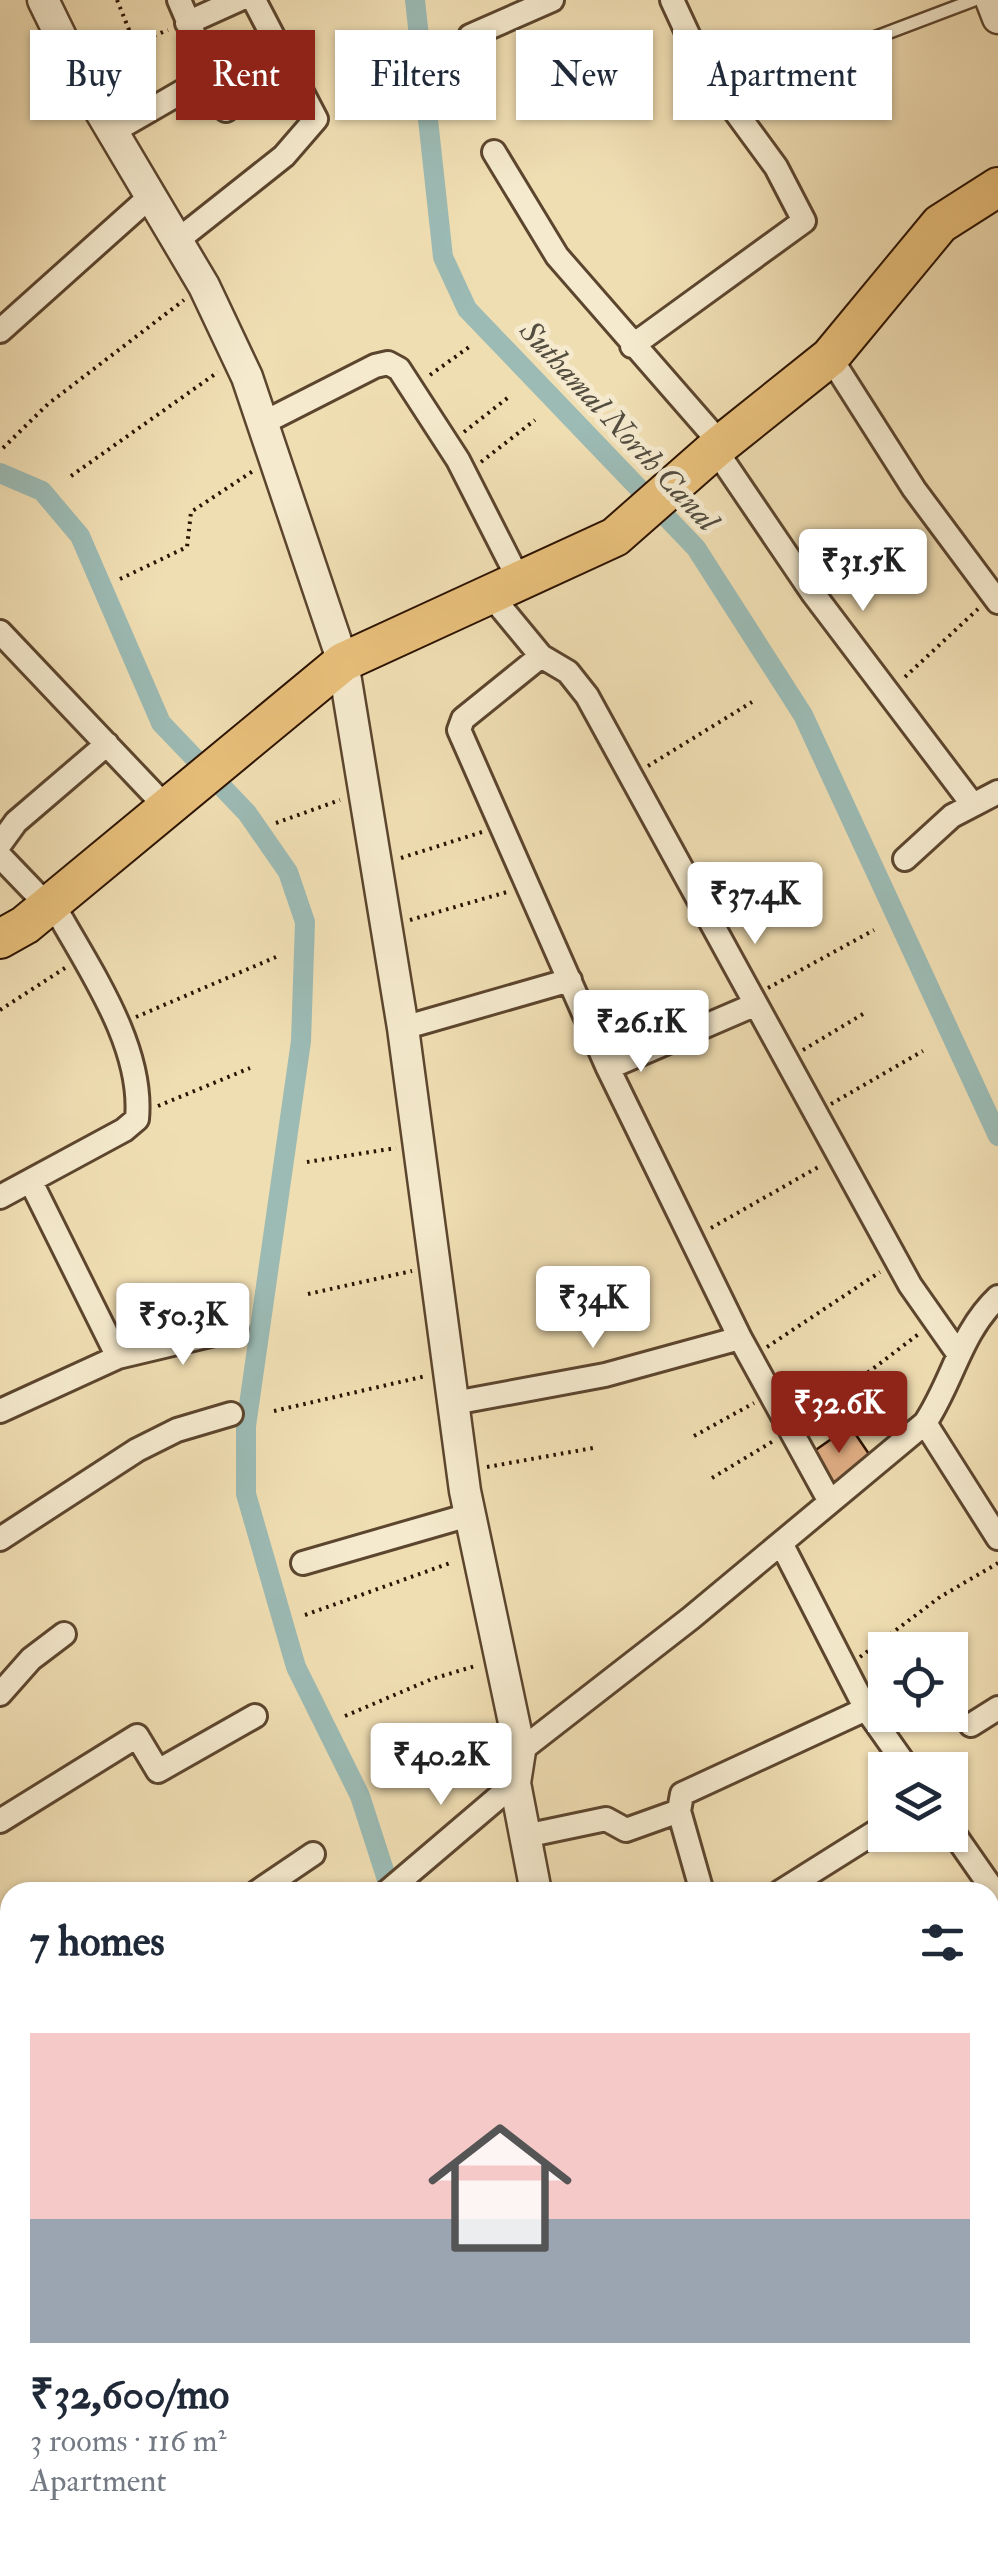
<!DOCTYPE html>
<html lang="en">
<head>
<meta charset="utf-8">
<style>
	:root { --surface:#fff; --page:#f2f2f3; --text:#1f2937; --muted:#747a83; --accent:#8f2418 }
	body { margin:0; font-family:"IM FELL Double Pica",serif; background:var(--page); color:var(--text); height:100vh; display:flex; flex-direction:column; font-size:38px; white-space:nowrap }
	* { box-sizing:border-box; margin:0 }
	p { font-size:32px; color:var(--muted) }
	.icon { flex:none; width:55px; height:55px; fill:none; stroke:currentColor; stroke-width:2; stroke-linecap:round; stroke-linejoin:round }
	.map { position:relative; flex:1; overflow:hidden }
	.panel { position:absolute; left:0px; top:1882px; width:1000px; height:672px; display:flex; flex-direction:column; background:var(--surface); border-radius:30px 30px 0 0; box-shadow:0 2px 8px #0004 }
	.panel>* { flex:none }
	.top-card { position:absolute; left:30px; top:30px; width:940px; height:90px; display:flex; gap:20px }
	.buttons { position:absolute; left:868px; top:1632px; display:grid; gap:20px }
	.buttons a { display:grid; place-items:center; width:100px; height:100px; border-radius:0px; background:var(--surface); box-shadow:0 2px 8px #0004; font-size:50px }
	.price { position:absolute; translate:-50% -85px; padding:0 22px; border-radius:10px; background:#fff; color:#222; font-size:32px; line-height:65px; filter:drop-shadow(0 2px 5px #0008) }
	.price::after { content:''; position:absolute; left:50%; top:60px; width:30px; height:22px; margin-left:-15px; background:inherit; clip-path:polygon(0 0,100% 0,50% 100%) }
	.price.current { background:var(--accent); color:#fff }
	ul { padding:0; list-style:none }
	li { display:grid; align-content:center; gap:20px; height:530px; padding:0 30px }
	li span { display:grid; place-items:center; height:310px; border-radius:0px; color:#555 }
	li>.icon { margin-inline-start:auto }
	span .icon { width:180px; height:180px; fill:#fffc; stroke-width:1 }
	li b { font-size:42px }
	h2 { display:flex; justify-content:space-between; align-items:center; height:120px; padding:0 30px; font-size:42px }
	.chip { padding:0 35px; border-radius:0px; background:var(--surface); box-shadow:0 2px 8px #0004; font-size:35px; line-height:90px }
	.chip.current { background:var(--accent); color:#fff }
	.map>svg:first-child { display:block }
	.lines { fill:none; stroke-linecap:round; stroke-linejoin:round }
	.canal { stroke:#9cbbb5; stroke-width:20 }
	.building { fill:#e0ad83; stroke:#2b1201; stroke-width:2.5 }
	.service-casing { stroke:#5c452e; stroke-width:16 }
	.minor-casing { stroke:#5c452e; stroke-width:28 }
	.tertiary-casing { stroke:#5c452e; stroke-width:35 }
	.secondary-casing { stroke:#2b1201; stroke-width:38 }
	.primary-casing { stroke:#2b1201; stroke-width:42 }
	.path { stroke:#2b1201; stroke-width:4; stroke-dasharray:2.5 5; stroke-linecap:butt }
	.service { stroke:#f5eace; stroke-width:11 }
	.minor { stroke:#f5eace; stroke-width:22 }
	.tertiary { stroke:#f5eace; stroke-width:30 }
	.secondary { stroke:#f5eace; stroke-width:32 }
	.primary { stroke:#e8bf7a; stroke-width:38 }
	.labels { text-anchor:middle; dominant-baseline:central; stroke-width:10; stroke-linejoin:round; paint-order:stroke }
	.water-label { font-size:32px; font-style:italic; fill:#534d40; stroke:#f5eace }
</style>
</head>
<body>
<div class="map">
<svg width="998" height="2554" viewBox="0 0 998 2554">
	<rect width="100%" height="100%" fill="#f0deb3"/>
	<filter id="stains"><feTurbulence type="fractalNoise" baseFrequency=".002" numOctaves="4"/><feColorMatrix values="0 0 0 0 .2 0 0 0 0 .09 0 0 0 0 .02 0 0 0 .5 -.17"/></filter>
	<radialGradient id="worn" r=".72"><stop offset=".6" stop-color="#630" stop-opacity="0"/><stop offset="1" stop-color="#630" stop-opacity=".3"/></radialGradient>
	<g class="lines">
		<!-- canal -->
		<path class="canal" d="M415,0L443,257L467,309L696,548L803,715L998,1136
			M0,473L42,491L80,536L161,723L247,813L288,872L305,922L301,1041L246,1426V1494L296,1667L360,1796L391,1892
			M377,2554L383,2545"/>
	</g>
	<!-- building -->
	<path class="building" d="M850,1426L871,1457L829,1487L807,1456Z"/>
	<g class="lines">
		<defs>
			<path id="service" d="M850,47L974,0"/>
			<path id="minor" d="M179,0L226,110
				M187,23L238,0
				M470,36L552,0
				M114,131L211,75
				M494,152L557,256L721,444
				M178,240L284,156L316,119L254,0
				M0,331L153,194
				M632,346L804,221L776,167L704,69L672,0
				M830,357L914,489L998,602
				M263,423L375,366L388,363L399,369L458,460L518,578
				M715,449L812,592L973,805
				M489,593L541,656L568,672L587,696L910,1285L957,1352
				M0,632L167,808
				M541,656L463,719L459,730L608,1068L740,1338L829,1500
				M0,844L16,822L107,744
				M0,856L47,905
				M905,859L952,816L998,792
				M403,1028L570,980
				M608,1068L754,1005
				M31,1182L118,1357
				M0,1197L124,1130L137,1119C144,1044 86,965 52,902
				M454,1403L605,1375L740,1338
				M0,1411L118,1357L236,1329
				M925,1423L998,1538
				M0,1539L137,1450L177,1430L231,1414
				M781,1543L866,1709L909,1770
				M303,1563L469,1515
				M0,1694L31,1659L64,1634
				M971,1725L998,1708
				M520,1751L691,1618L925,1423C953,1381 960,1333 998,1297
				M0,1821L137,1736L158,1771L255,1716
				M950,1828L998,1897
				M525,1836L606,1819L626,1830L679,1811
				M257,1892L313,1854
				M387,1892L515,1783
				M702,1892L679,1811L682,1794L866,1709
				M780,1892L885,1826
				M990,2093L998,2086
				M0,2268L10,2261
				M0,2299L10,2312
				M990,2313L998,2308
				M990,2332L998,2342
				M493,2545L502,2554
				M629,2554L642,2545
				M696,2554L707,2545"/>
			<path id="tertiary" d="M43,0L83,82L204,286L247,377L343,662L403,1028L465,1491L520,1751L515,1783L536,1892
				M991,0L998,18"/>
			<path id="secondary" d="M0,1956L10,1975
				M160,2554L171,2545"/>
			<path id="primary" d="M0,939L25,925L343,662L615,537L715,449L830,357L940,224L998,187
				M990,1929L998,1923
				M816,2545L822,2554
				M414,2554L422,2545"/>
		</defs>
		<!-- service casing -->
		<use href="#service" class="service-casing"/>
		<!-- minor casing -->
		<use href="#minor" class="minor-casing"/>
		<!-- tertiary casing -->
		<use href="#tertiary" class="tertiary-casing"/>
		<!-- secondary casing -->
		<use href="#secondary" class="secondary-casing"/>
		<!-- primary casing -->
		<use href="#primary" class="primary-casing"/>
		<!-- path -->
		<path class="path" d="M117,0L134,42
			M98,58L168,30
			M430,375L469,347
			M464,432L510,396
			M3,448L48,404L184,300
			M481,462L535,420
			M71,476L218,372
			M120,579L187,547L191,512L253,471
			M905,677L978,609
			M648,766L752,702
			M276,823L340,800
			M401,858L482,832
			M410,920L507,892
			M768,988L874,930
			M0,1010L65,968
			M136,1017L276,957
			M803,1050L863,1014
			M831,1104L923,1051
			M158,1106L250,1068
			M307,1162L396,1148
			M711,1228L820,1166
			M308,1294L412,1271
			M767,1347L880,1272
			M274,1411L426,1376
			M808,1418L920,1333
			M694,1436L754,1403
			M487,1467L593,1448
			M712,1478L775,1440
			M305,1615L453,1562
			M860,1657L940,1597L998,1563
			M345,1716L432,1679L475,1666
			M0,2066L10,2060"/>
		<!-- service -->
		<use href="#service" class="service"/>
		<!-- minor -->
		<use href="#minor" class="minor"/>
		<!-- tertiary -->
		<use href="#tertiary" class="tertiary"/>
		<!-- secondary -->
		<use href="#secondary" class="secondary"/>
		<!-- primary -->
		<use href="#primary" class="primary"/>
	</g>
	<g class="labels">
		<!-- water labels -->
		<g class="water-label">
			<text transform="translate(619 426) rotate(47)">Suthamal North Canal</text>
		</g>
	</g>
	<rect width="100%" height="100%" filter="url(#stains)"/>
	<rect width="100%" height="100%" fill="url(#worn)"/>
</svg>
<div class="buttons">
<a><svg class="icon" aria-label="locate" viewBox="0 0 24 24"><circle cx="12" cy="12" r="6"/><path d="M12 2v4M12 18v4M2 12h4M18 12h4"/></svg></a>
<a><svg class="icon" aria-label="layers" viewBox="0 0 24 24"><path d="M12 4l9 5-9 5-9-5zM3 14l9 5 9-5"/></svg></a>
</div>
<b class="price" style="left:863px;top:614px">₹31.5K</b>
<b class="price" style="left:755px;top:947px">₹37.4K</b>
<b class="price" style="left:641px;top:1075px">₹26.1K</b>
<b class="price" style="left:593px;top:1351px">₹34K</b>
<b class="price" style="left:183px;top:1368px">₹50.3K</b>
<b class="price current" style="left:839px;top:1456px">₹32.6K</b>
<b class="price" style="left:441px;top:1808px">₹40.2K</b>
<div class="top-card">
<a class="chip">Buy</a>
<a class="chip current">Rent</a>
<a class="chip">Filters</a>
<a class="chip">New</a>
<a class="chip">Apartment</a>
</div>
<section class="panel">
<h2>7 homes<svg class="icon" aria-label="filters" viewBox="0 0 24 24"><path d="M4 7h16M4 17h16"/><circle cx="9" cy="7" r="2"/><circle cx="15" cy="17" r="2"/></svg></h2>
<ul>
<li><span style="background:linear-gradient(#f6c9c9 60%,#9aa5b1 0)"><svg class="icon" aria-label="home" viewBox="0 0 24 24"><path d="M3 11l9-7 9 7M6 9v11h12V9"/></svg></span><div><b>₹32,600/mo</b><p>3 rooms · 116 m²</p><p>Apartment</p></div></li>
</ul>
</section>
</div>
</body>
</html>
